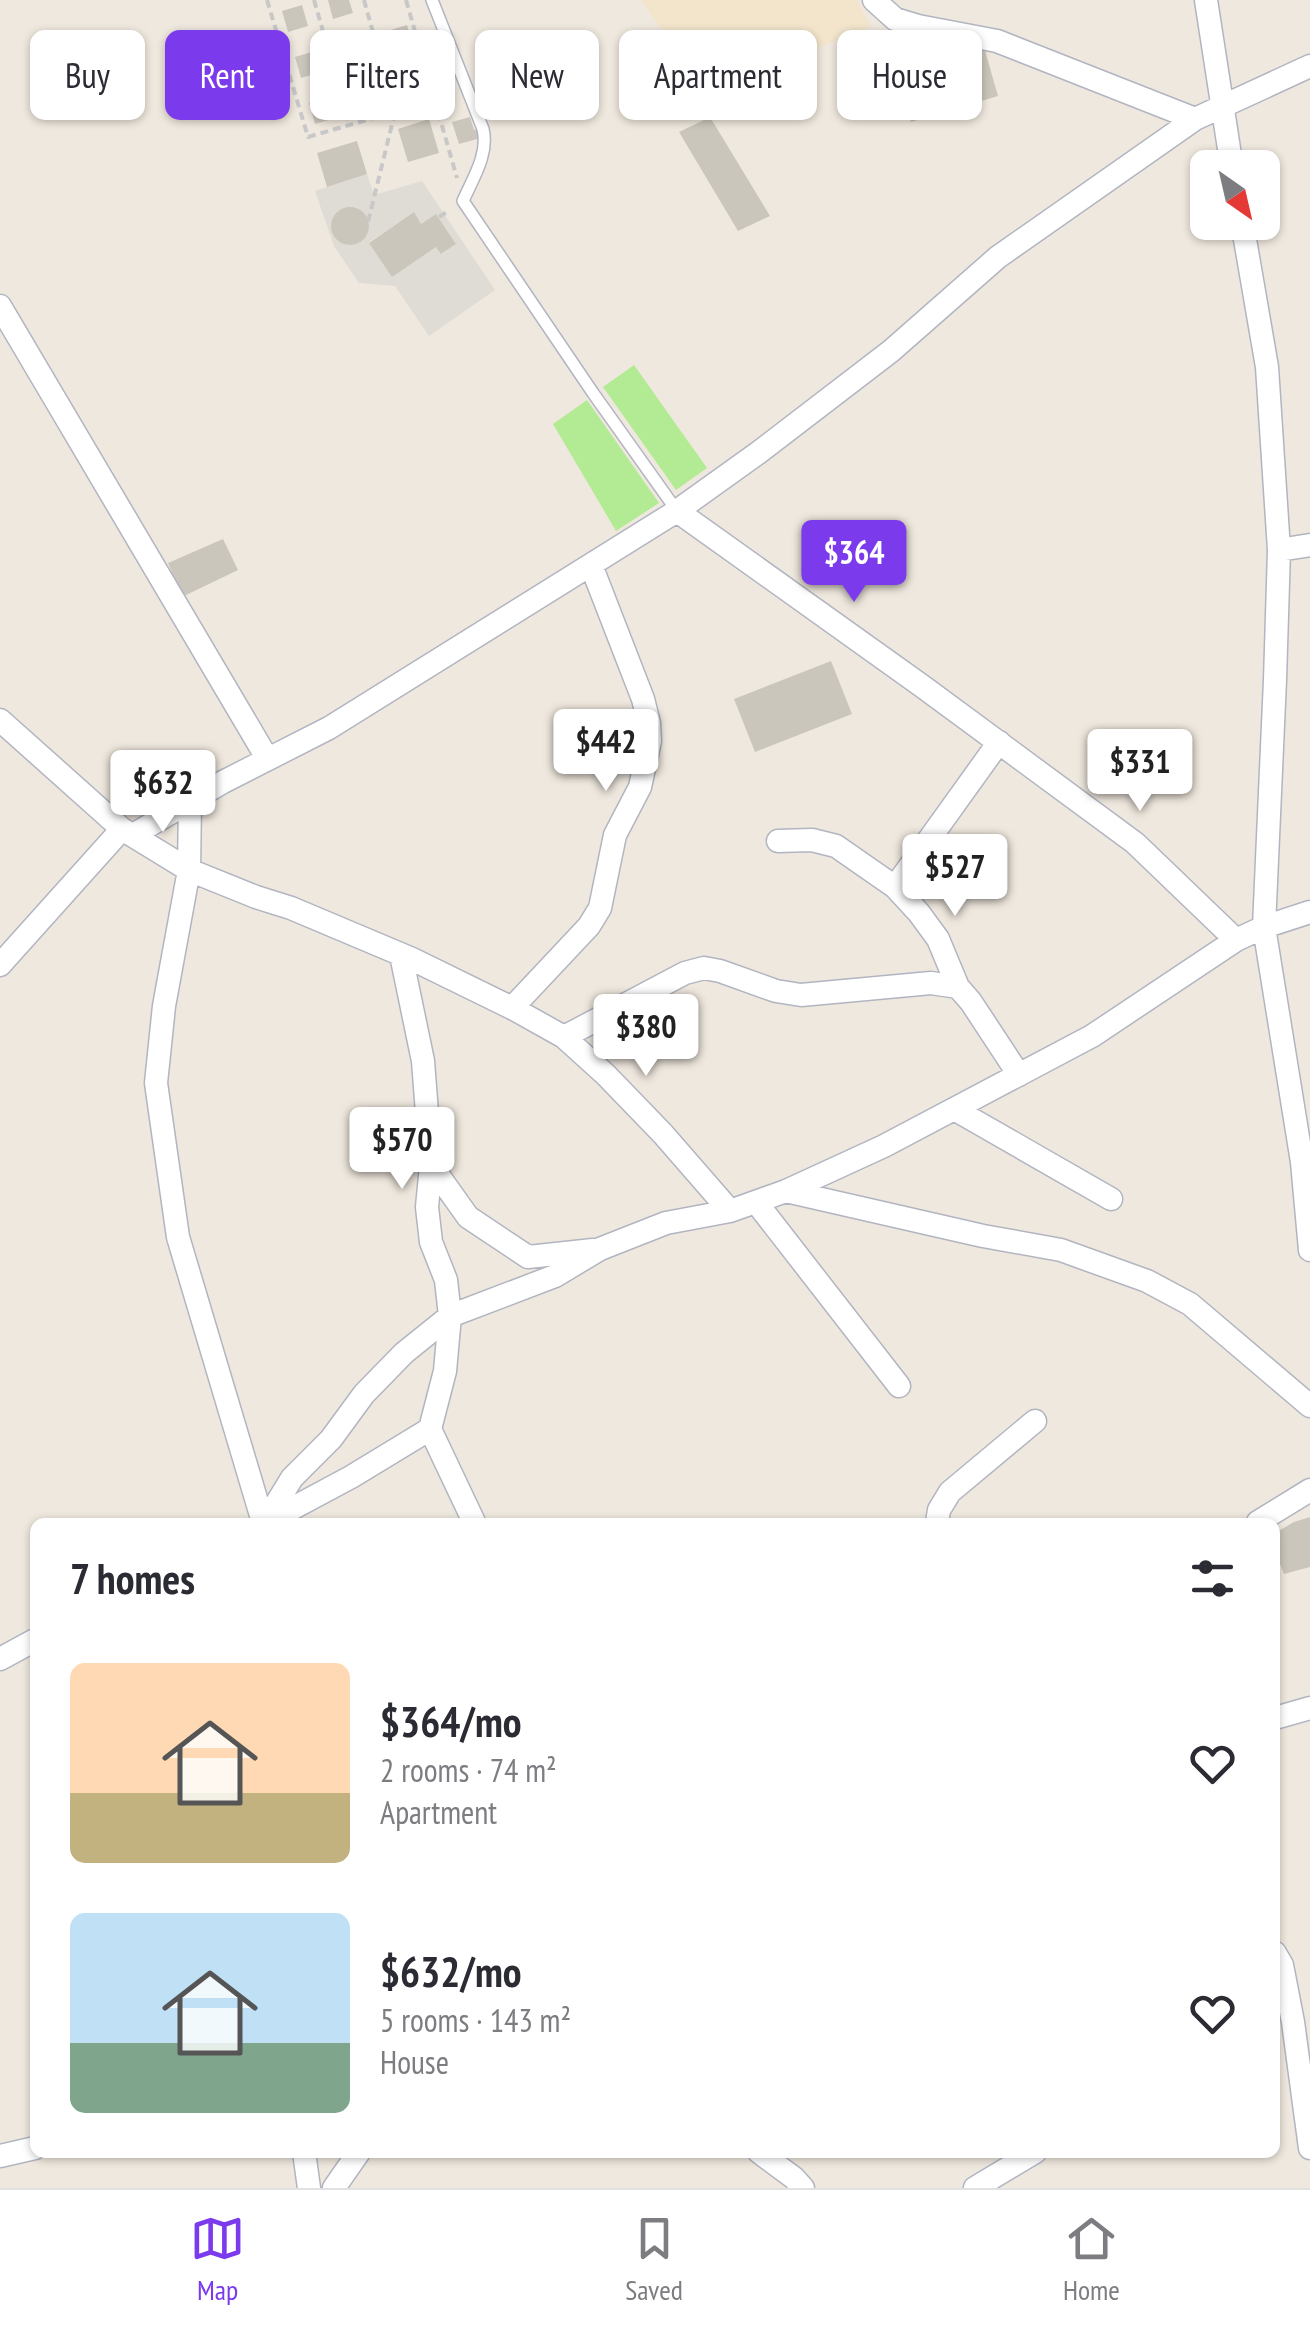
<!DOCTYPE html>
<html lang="en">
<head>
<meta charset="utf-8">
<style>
	:root { --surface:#fff; --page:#f2f2f3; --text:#2b2b33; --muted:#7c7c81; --line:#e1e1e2; --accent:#7c3aed }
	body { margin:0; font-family:"PT Sans Narrow",sans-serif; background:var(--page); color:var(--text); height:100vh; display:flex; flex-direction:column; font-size:38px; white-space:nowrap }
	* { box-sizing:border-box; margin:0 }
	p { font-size:32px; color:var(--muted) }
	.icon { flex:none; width:55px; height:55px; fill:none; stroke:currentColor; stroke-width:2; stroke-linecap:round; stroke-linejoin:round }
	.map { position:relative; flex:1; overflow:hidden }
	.panel { position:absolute; left:30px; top:1518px; width:1250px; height:640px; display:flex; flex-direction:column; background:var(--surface); border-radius:15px; box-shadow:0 2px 8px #0004 }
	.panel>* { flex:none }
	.guide { position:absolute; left:30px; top:30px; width:1250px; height:90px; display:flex; gap:20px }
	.needle { width:65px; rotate:146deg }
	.controls { position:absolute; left:1190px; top:150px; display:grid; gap:20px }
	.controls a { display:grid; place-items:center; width:90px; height:90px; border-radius:15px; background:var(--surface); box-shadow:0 2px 8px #0004; font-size:50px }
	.price { position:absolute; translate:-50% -85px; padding:0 22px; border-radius:10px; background:#fff; color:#222; font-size:32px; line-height:65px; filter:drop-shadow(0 2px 5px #0008) }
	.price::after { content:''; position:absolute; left:50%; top:60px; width:30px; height:22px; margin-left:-15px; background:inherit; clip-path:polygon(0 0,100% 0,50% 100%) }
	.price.active { background:var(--accent); color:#fff }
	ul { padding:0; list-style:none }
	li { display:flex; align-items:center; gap:30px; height:250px; padding:0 40px }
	li span { display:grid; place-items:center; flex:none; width:280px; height:200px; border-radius:15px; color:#555 }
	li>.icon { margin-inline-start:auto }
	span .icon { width:120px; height:120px; fill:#fffc; stroke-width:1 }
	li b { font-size:42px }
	h2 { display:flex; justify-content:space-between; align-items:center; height:120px; padding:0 40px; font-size:42px }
	.tag { padding:0 35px; border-radius:15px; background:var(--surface); box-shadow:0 2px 8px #0004; font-size:35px; line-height:90px }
	.tag.active { background:var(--accent); color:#fff }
	.dock { display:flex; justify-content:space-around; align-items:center; height:140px; border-top:2px solid var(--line); background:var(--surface); font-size:28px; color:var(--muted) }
	.dock a { display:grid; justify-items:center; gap:5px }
	.dock .active { color:var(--accent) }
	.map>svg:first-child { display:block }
	.education { fill:#f2e5cc }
	.green { fill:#b3eb95 }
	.plaza { fill:#dfdbd5; fill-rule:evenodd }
	.building { fill:#cbc6bc }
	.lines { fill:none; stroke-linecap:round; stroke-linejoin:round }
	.lane-casing { stroke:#b2b5c1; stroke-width:14 }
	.street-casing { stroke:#b2b5c1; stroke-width:25 }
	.path { stroke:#c8c8c8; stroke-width:4; stroke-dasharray:8 5; stroke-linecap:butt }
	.lane { stroke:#fff; stroke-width:11 }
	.street { stroke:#fff; stroke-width:22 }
</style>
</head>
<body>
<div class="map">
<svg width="1310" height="2188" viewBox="0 0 1310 2188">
	<rect width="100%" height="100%" fill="#efe8de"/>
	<!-- education -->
	<path class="education" d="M641,0H857L871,27L705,92Z"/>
	<!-- green -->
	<path class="green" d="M634,365L707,468L676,490L603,387Z
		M587,400L659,503L616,531L553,424Z"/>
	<!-- plaza -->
	<path class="plaza" d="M367,174L374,195L422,181L495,290L429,336L395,286L359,283L334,246L315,191ZM350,207L361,211L366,216L369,228L367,234L359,243L347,245L336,239L331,228L334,216L338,211ZM413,213L421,224L436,214L456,244L442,254L436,247L392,276L369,242Z"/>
	<!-- building -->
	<path class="building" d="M328,0H349L353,13L333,19Z
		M302,5L308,26L288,32L282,11Z
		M407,25L413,45L393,51L387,31Z
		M361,38L367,59L347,64L340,44Z
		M927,41L933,66L896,72L890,50Z
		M984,47L998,96L911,122L893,81Z
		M315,51L321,72L301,78L295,57Z
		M420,71L426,92L406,97L400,77Z
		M374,84L380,105L360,111L354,90Z
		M329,97L335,118L315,124L309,103Z
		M470,117L474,130L478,129L481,138L459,144L452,122Z
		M710,117L770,216L738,231L679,132Z
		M429,119L439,153L408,162L398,129Z
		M357,141L367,174L327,187L317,153Z
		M331 226a19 19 0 1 1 38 0a19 19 0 1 1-38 0Z
		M414,212L421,224L436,214L456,244L441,254L436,247L392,277L369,243Z
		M223,539L238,570L182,597L168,563Z
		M831,661L852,714L755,752L734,699Z
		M1310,1517V1567L1284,1574L1275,1552V1533L1294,1522Z"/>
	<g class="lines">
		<defs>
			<path id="lane" d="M432,0L483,129C489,154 473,178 463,201L593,393L677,511"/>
			<path id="street" d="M874,0L895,19L918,26L997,41L1195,119
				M1206,0L1232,168
				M1242,222L1267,367L1279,550L1275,680L1264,927L1302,1162L1310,1250
				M0,306L267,758
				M677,511L922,686L1135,843L1236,940
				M1279,550L1310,545
				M0,720L122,829L189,870L256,897L291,908L412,959L512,1008L564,1037L606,1075L663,1134L730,1211
				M190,802L189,870L164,1006L156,1083L178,1237L263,1522
				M133,835L223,782L329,728L677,511L758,453L891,351L998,257L1195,119L1310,66
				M778,841L812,840L836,846L895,887L919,913L938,939L958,987
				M895,887L999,742
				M401,955L423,1061L431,1165L427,1207L431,1242L446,1280L450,1316L445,1371L430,1429L474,1522
				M0,965L122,829
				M512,1008L589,926L600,908L615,835L640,787L650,741L649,723L643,699L591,565
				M564,1037L685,973L704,968L720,971L776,991L801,995L931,983L958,987L971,1002L1019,1075
				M954,1109L1111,1199
				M431,1165L468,1217L528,1257L593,1250
				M786,1191L983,1236L1061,1250L1147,1281L1190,1304L1310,1406
				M756,1202L899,1386
				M265,1522L292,1478L331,1439L364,1394L404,1353L450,1316L555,1276L600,1249L666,1223L730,1211L786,1191L884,1146L1092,1036L1236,940L1264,927L1310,912
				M267,1522L351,1477L430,1429
				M937,1522L939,1510L950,1492L1035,1421
				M1258,1522L1310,1490
				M0,1659L35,1640
				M1275,1718L1310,1708
				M1275,1953L1282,1965L1293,2022L1310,2148
				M304,2152L309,2188
				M759,2152L794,2178L803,2188
				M0,2156L35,2148
				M334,2188L359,2152
				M975,2188L1035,2152"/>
		</defs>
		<!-- lane casing -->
		<use href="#lane" class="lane-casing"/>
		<!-- street casing -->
		<use href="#street" class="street-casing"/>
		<!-- path -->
		<path class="path" d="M267,0L308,137L435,100
			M314,0L350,125
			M364,0L395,112L368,222
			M406,0L457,178
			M439,217L450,210"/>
		<!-- lane -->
		<use href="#lane" class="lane"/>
		<!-- street -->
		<use href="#street" class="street"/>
	</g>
</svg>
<div class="controls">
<a><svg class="needle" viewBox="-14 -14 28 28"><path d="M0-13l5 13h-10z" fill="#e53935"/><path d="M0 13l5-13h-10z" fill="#7c7c81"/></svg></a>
</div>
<b class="price active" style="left:854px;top:605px">$364</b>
<b class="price" style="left:606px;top:794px">$442</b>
<b class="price" style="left:1140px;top:814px">$331</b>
<b class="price" style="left:163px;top:835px">$632</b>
<b class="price" style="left:955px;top:919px">$527</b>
<b class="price" style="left:646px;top:1079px">$380</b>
<b class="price" style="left:402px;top:1192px">$570</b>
<div class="guide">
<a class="tag">Buy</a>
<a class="tag active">Rent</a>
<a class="tag">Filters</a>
<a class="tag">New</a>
<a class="tag">Apartment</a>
<a class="tag">House</a>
</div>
<section class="panel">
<h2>7 homes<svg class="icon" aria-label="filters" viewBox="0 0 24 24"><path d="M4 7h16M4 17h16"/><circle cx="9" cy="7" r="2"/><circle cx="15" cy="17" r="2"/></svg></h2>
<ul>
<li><span style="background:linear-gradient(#ffd9b3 65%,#c2b280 0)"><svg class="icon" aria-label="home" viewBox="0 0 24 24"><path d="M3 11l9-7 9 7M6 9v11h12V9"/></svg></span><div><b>$364/mo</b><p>2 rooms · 74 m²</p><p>Apartment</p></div><svg class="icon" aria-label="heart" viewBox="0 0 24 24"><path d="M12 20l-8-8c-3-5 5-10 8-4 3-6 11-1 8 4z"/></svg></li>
<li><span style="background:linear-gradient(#bfe0f5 65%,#7fa58c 0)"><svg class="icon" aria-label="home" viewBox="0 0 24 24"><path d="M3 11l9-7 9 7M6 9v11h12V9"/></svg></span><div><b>$632/mo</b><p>5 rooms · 143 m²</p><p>House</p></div><svg class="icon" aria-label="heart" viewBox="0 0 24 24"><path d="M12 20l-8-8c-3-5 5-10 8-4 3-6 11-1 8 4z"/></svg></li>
</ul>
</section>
</div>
<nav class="dock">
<a class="active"><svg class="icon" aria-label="map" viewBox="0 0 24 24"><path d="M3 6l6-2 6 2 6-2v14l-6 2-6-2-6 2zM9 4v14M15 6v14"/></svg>Map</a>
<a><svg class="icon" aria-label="saved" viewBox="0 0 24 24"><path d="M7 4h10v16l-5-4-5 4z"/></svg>Saved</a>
<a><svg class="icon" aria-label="home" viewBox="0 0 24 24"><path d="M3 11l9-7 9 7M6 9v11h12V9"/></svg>Home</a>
</nav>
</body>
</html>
